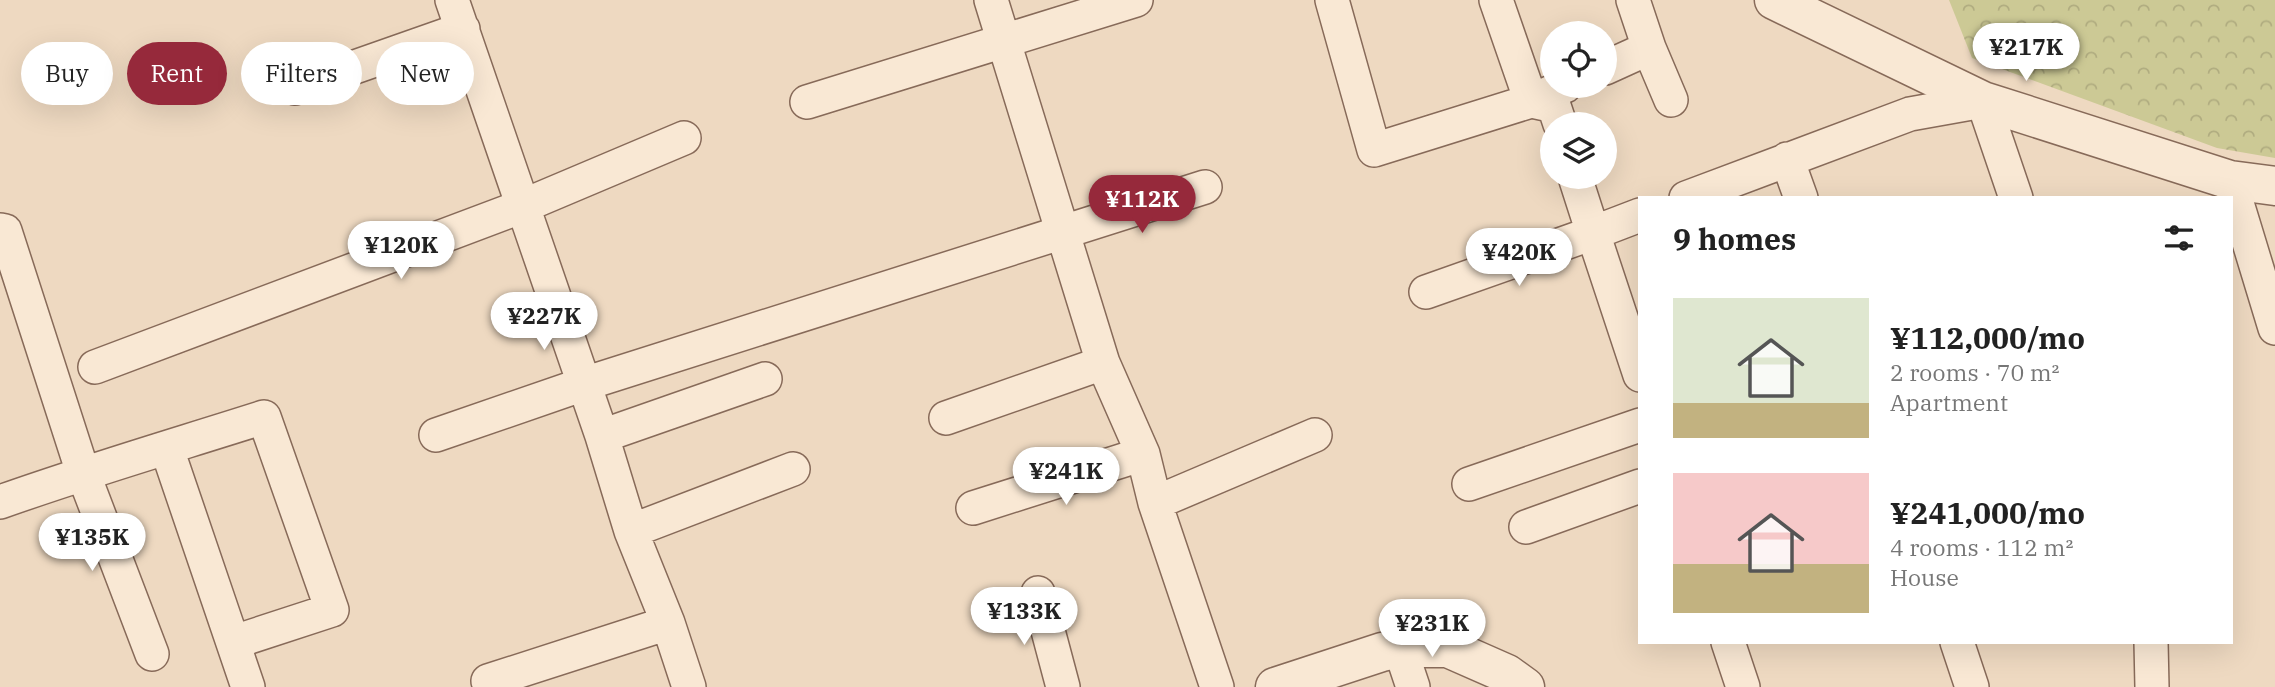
<!DOCTYPE html>
<html lang="en">
<head>
<meta charset="utf-8">
<style>
	:root { --surface:#fff; --page:#f6f6f6; --text:#222; --muted:#767676; --accent:#96293b }
	body { margin:0; font-family:"IBM Plex Serif",serif; background:var(--page); color:var(--text); height:100vh; display:flex; flex-direction:column; font-size:26px; white-space:nowrap }
	* { box-sizing:border-box; margin:0 }
	p { font-size:23px; color:var(--muted) }
	.icon { flex:none; width:38px; height:38px; fill:none; stroke:currentColor; stroke-width:2; stroke-linecap:round; stroke-linejoin:round }
	.map { position:relative; flex:1; overflow:hidden }
	.side { position:absolute; left:1638px; top:196px; width:595px; height:448px; display:flex; flex-direction:column; background:var(--surface); border-radius:0px; box-shadow:0 7px 28px #0002 }
	.side>* { flex:none }
	.hud { position:absolute; left:21px; top:42px; width:665px; height:63px; display:flex; gap:14px }
	.tools { position:absolute; left:1540px; top:21px; display:grid; gap:14px }
	.tools a { display:grid; place-items:center; width:77px; height:77px; border-radius:50%; background:var(--surface); box-shadow:0 7px 28px #0002; font-size:35px }
	.price { position:absolute; translate:-50% -60px; padding:0 16px; border-radius:24px; background:#fff; color:#222; font-size:23px; line-height:46px; filter:drop-shadow(0 2px 4px #0008) }
	.price::after { content:''; position:absolute; left:50%; top:42px; width:21px; height:16px; margin-left:-10px; background:inherit; clip-path:polygon(0 0,100% 0,50% 100%) }
	.price.on { background:var(--accent); color:#fff }
	ul { padding:0; list-style:none }
	li { display:flex; align-items:center; gap:21px; height:175px; padding:0 35px }
	li span { display:grid; place-items:center; flex:none; width:196px; height:140px; border-radius:0px; color:#555 }
	li>.icon { margin-inline-start:auto }
	span .icon { width:84px; height:84px; fill:#fffc; stroke-width:1 }
	li b { font-size:30px }
	h2 { display:flex; justify-content:space-between; align-items:center; height:84px; padding:0 35px; font-size:30px }
	.pill { padding:0 24px; border-radius:32px; background:var(--surface); box-shadow:0 7px 28px #0002; font-size:24px; line-height:63px }
	.pill.on { background:var(--accent); color:#fff }
	.map>svg:first-child { display:block }
	.forest { fill:url(#forest-crowns) }
	.lines { fill:none; stroke-linecap:round; stroke-linejoin:round }
	.minor-casing { stroke:#876a59; stroke-width:36 }
	.tertiary-casing { stroke:#876a59; stroke-width:41 }
	.minor { stroke:#f9e8d4; stroke-width:33 }
	.tertiary { stroke:#f9e8d4; stroke-width:38 }
</style>
</head>
<body>
<div class="map">
<svg width="2275" height="687" viewBox="0 0 2275 687">
	<defs>
		<pattern id="forest-crowns" width="20" height="18" patternUnits="userSpaceOnUse" patternTransform="scale(1.75)"><rect width="20" height="18" fill="#ccc995"/><path d="M2 6a3 3 0 1 1 6 0M12 15a3 3 0 1 1 6 0" fill="none" stroke="#b0ac80"/></pattern>
	</defs>
	<rect width="100%" height="100%" fill="#eed9c1"/>
	<!-- forest -->
	<path class="forest" d="M1949,0H2275V158L2217,148L1972,58Z"/>
	<g class="lines">
		<defs>
			<path id="minor" d="M452,0L602,436L631,531L668,623L689,687
				M991,0L1103,363L1143,454L1155,503L1217,687
				M1332,0L1374,150L1531,101L1565,86
				M1496,0L1531,101
				M1633,0L1649,48L1671,100
				M1605,68L1649,48
				M295,88L463,29
				M1531,101L1554,106L1560,124
				M807,102L1136,0
				M1787,159L1801,198
				M2230,180L2275,328
				M1686,198L1910,114L1983,101L2016,198
				M1640,215L1593,233L1640,375
				M0,230L5,231L83,473L152,654
				M1426,292L1593,233L1575,177
				M95,367L523,206L684,138
				M946,418L1103,363
				M436,435L584,384L1205,187
				M602,436L765,379
				M167,449L248,687
				M1469,484L1640,425
				M0,502C87,471 176,445 264,417L332,610L234,642
				M1155,503L1315,435
				M973,508L1143,454
				M1526,527L1640,486
				M631,531L793,469
				M1038,593L1063,687
				M1728,642L1743,687
				M1957,642L1972,687
				M2151,642L2152,687
				M1400,648L1413,687
				M488,681L668,623"/>
			<path id="tertiary" d="M1774,0L1983,101L2230,180L2275,186
				M1275,687L1382,652L1400,648H1448L1507,674L1525,687"/>
		</defs>
		<!-- minor casing -->
		<use href="#minor" class="minor-casing"/>
		<!-- tertiary casing -->
		<use href="#tertiary" class="tertiary-casing"/>
		<!-- minor -->
		<use href="#minor" class="minor"/>
		<!-- tertiary -->
		<use href="#tertiary" class="tertiary"/>
	</g>
</svg>
<div class="tools">
<a><svg class="icon" aria-label="locate" viewBox="0 0 24 24"><circle cx="12" cy="12" r="6"/><path d="M12 2v4M12 18v4M2 12h4M18 12h4"/></svg></a>
<a><svg class="icon" aria-label="layers" viewBox="0 0 24 24"><path d="M12 4l9 5-9 5-9-5zM3 14l9 5 9-5"/></svg></a>
</div>
<b class="price" style="left:2026px;top:83px">¥217K</b>
<b class="price on" style="left:1142px;top:235px">¥112K</b>
<b class="price" style="left:401px;top:281px">¥120K</b>
<b class="price" style="left:1519px;top:288px">¥420K</b>
<b class="price" style="left:544px;top:352px">¥227K</b>
<b class="price" style="left:1066px;top:507px">¥241K</b>
<b class="price" style="left:92px;top:573px">¥135K</b>
<b class="price" style="left:1024px;top:647px">¥133K</b>
<b class="price" style="left:1432px;top:659px">¥231K</b>
<div class="hud">
<a class="pill">Buy</a>
<a class="pill on">Rent</a>
<a class="pill">Filters</a>
<a class="pill">New</a>
</div>
<section class="side">
<h2>9 homes<svg class="icon" aria-label="filters" viewBox="0 0 24 24"><path d="M4 7h16M4 17h16"/><circle cx="9" cy="7" r="2"/><circle cx="15" cy="17" r="2"/></svg></h2>
<ul>
<li><span style="background:linear-gradient(#dfe7d0 75%,#c2b280 0)"><svg class="icon" aria-label="home" viewBox="0 0 24 24"><path d="M3 11l9-7 9 7M6 9v11h12V9"/></svg></span><div><b>¥112,000/mo</b><p>2 rooms · 70 m²</p><p>Apartment</p></div></li>
<li><span style="background:linear-gradient(#f6c9c9 65%,#c2b280 0)"><svg class="icon" aria-label="home" viewBox="0 0 24 24"><path d="M3 11l9-7 9 7M6 9v11h12V9"/></svg></span><div><b>¥241,000/mo</b><p>4 rooms · 112 m²</p><p>House</p></div></li>
</ul>
</section>
</div>
</body>
</html>
